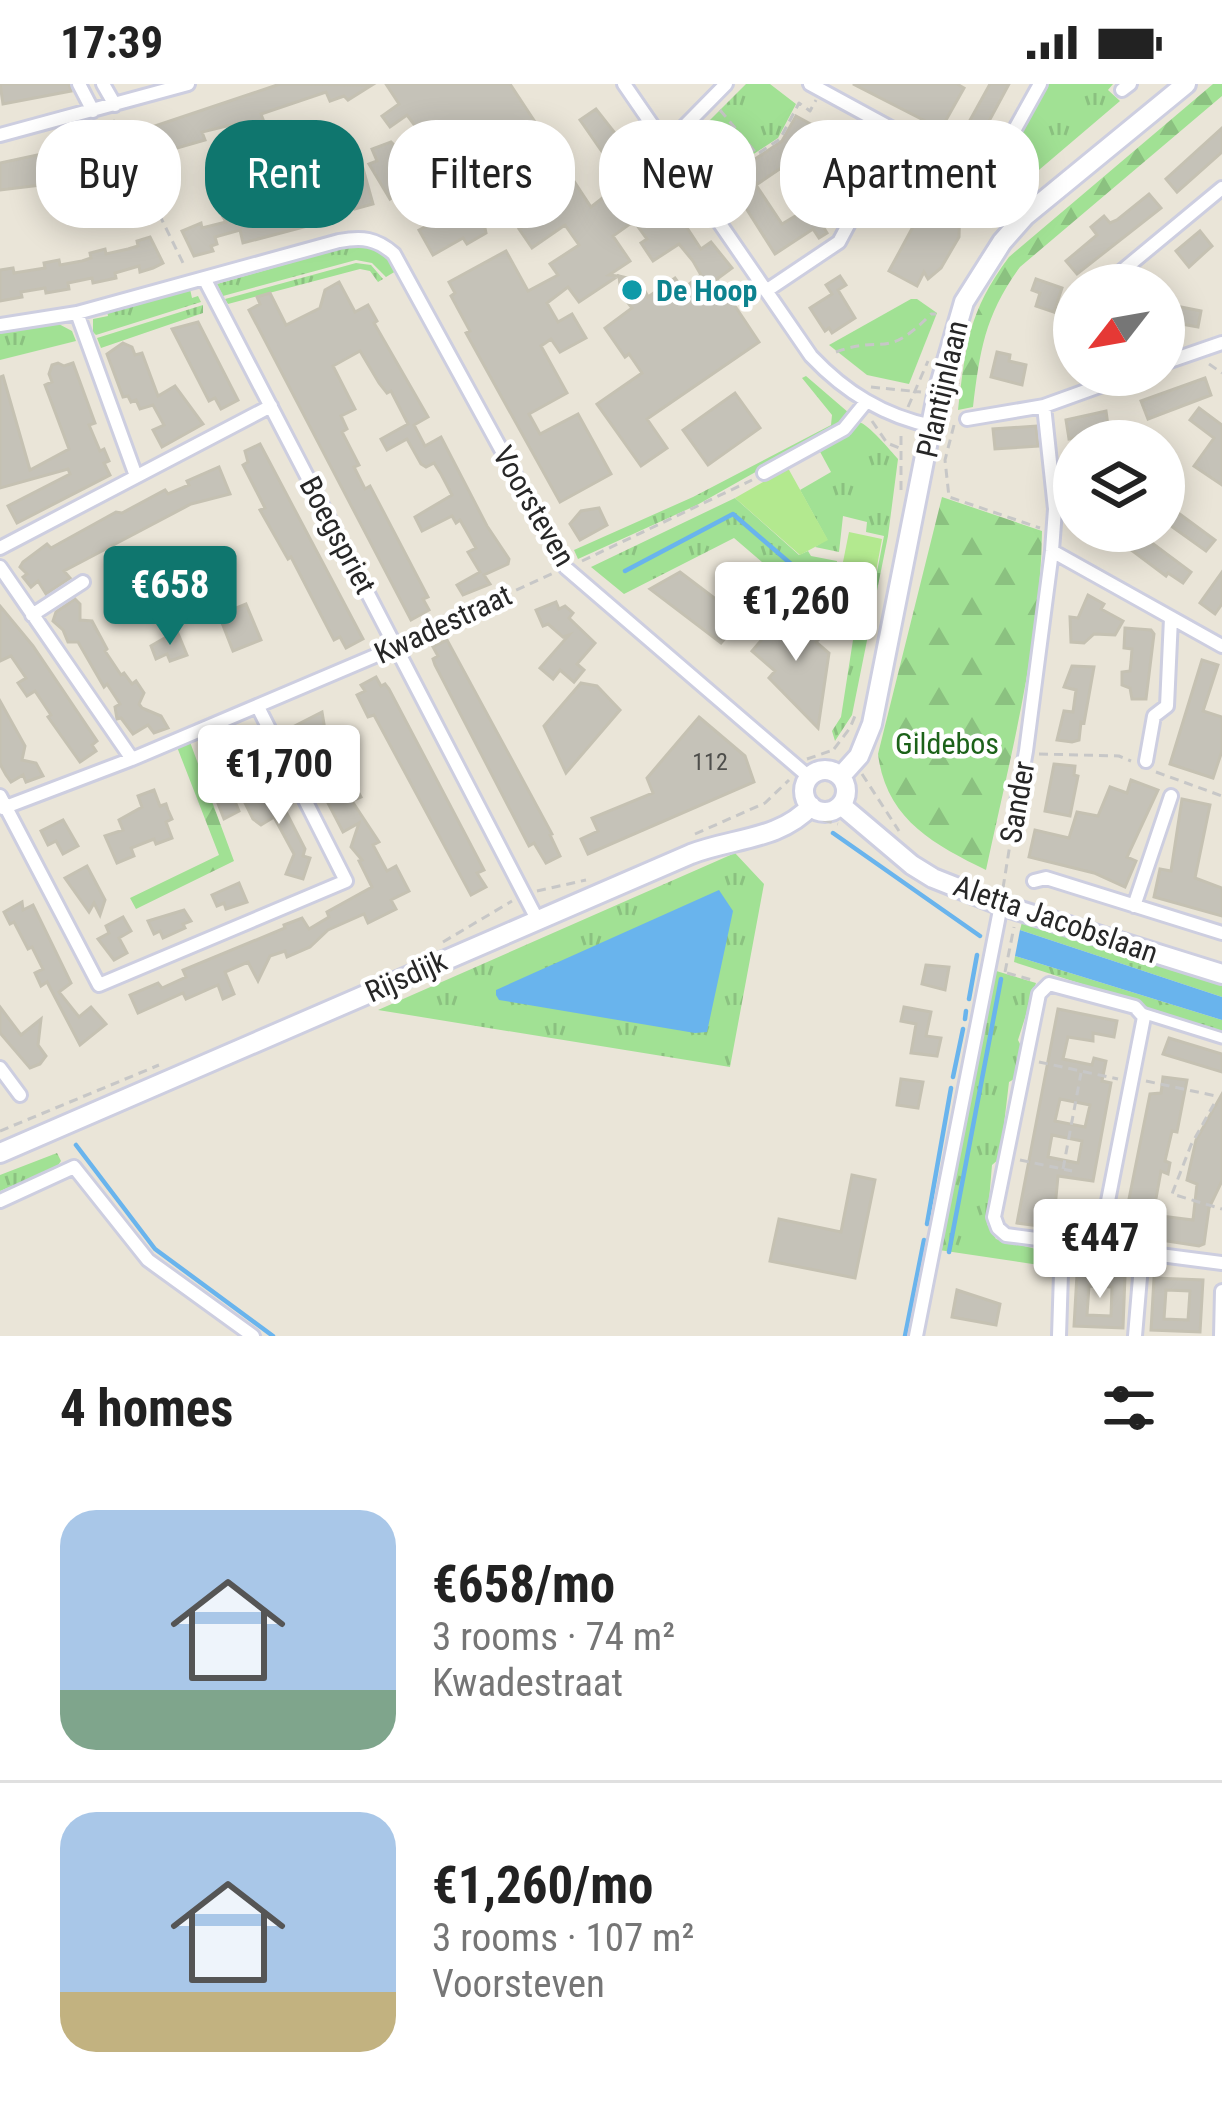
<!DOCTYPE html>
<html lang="en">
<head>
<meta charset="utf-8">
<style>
	:root { --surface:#fff; --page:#f6f6f6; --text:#222; --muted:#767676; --line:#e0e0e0; --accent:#0f766e }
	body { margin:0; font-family:"Roboto Condensed",sans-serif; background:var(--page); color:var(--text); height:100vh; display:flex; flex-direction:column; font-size:45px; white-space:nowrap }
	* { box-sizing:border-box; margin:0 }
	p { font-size:39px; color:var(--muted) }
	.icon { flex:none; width:66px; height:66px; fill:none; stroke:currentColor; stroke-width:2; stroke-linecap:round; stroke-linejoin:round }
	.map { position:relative; height:1252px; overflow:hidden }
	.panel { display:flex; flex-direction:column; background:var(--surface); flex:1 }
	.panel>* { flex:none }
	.banner { position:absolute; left:36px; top:36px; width:1152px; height:108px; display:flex; gap:24px }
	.needle { width:78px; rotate:239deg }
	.controls { position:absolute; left:1053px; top:180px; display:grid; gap:24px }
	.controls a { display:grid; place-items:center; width:132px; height:132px; border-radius:50%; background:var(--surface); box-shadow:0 6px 30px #0003; font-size:60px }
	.price { position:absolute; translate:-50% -102px; padding:0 27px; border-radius:12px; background:#fff; color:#222; font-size:39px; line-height:78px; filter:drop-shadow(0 3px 6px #0008) }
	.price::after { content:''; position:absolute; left:50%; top:72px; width:36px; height:27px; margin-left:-18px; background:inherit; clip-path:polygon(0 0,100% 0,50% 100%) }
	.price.selected { background:var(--accent); color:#fff }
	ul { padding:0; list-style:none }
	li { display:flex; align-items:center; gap:36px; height:300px; padding:0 60px }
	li+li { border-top:3px solid var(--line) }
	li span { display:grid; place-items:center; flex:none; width:336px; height:240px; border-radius:36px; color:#555 }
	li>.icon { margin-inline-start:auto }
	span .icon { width:144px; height:144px; fill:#fffc; stroke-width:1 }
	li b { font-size:51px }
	h2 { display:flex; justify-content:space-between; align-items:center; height:144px; padding:0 60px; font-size:51px }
	.pill { padding:0 42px; border-radius:48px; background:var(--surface); box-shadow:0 6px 30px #0003; font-size:42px; line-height:108px }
	.pill.selected { background:var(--accent); color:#fff }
	.status { display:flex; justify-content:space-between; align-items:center; height:84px; padding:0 60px; background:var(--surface); direction:ltr }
	.status svg { height:33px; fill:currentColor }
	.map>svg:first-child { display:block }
	.grass { fill:url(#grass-tufts) }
	.forest { fill:url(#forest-firs) }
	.park { fill:#a1e194 }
	.pitch { fill:#b3e98f }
	.water { fill:#69b4ed }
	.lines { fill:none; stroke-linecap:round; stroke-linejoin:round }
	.stream { stroke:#69b4ed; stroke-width:4.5 }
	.building { fill:#c5c2b8; stroke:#c5c1b2; stroke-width:3; fill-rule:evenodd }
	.service-casing { stroke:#cdcee0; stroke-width:12 }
	.pedestrian-casing { stroke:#cdcee0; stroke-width:15 }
	.minor-casing { stroke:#cdcee0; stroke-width:18 }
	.secondary-casing { stroke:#cdcee0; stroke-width:24 }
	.path { stroke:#c7c7c7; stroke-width:3; stroke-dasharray:9 6; stroke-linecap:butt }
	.service { stroke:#fff; stroke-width:6 }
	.pedestrian { stroke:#fff; stroke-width:9 }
	.minor { stroke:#fff; stroke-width:12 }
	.secondary { stroke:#fff; stroke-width:18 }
	.culture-dot { fill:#0f9aa8; stroke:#fff; stroke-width:4.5 }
	.labels { text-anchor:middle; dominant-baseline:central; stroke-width:9; stroke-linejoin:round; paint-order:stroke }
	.number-label { font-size:24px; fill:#4e4e4b }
	.culture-label { font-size:30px; font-weight:bold; fill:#0d838f; stroke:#fff; text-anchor:start }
	.street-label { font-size:30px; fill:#272727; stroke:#fff }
	.park-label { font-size:30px; fill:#1c6219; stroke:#fff }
</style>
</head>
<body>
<div class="status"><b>17:39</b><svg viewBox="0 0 49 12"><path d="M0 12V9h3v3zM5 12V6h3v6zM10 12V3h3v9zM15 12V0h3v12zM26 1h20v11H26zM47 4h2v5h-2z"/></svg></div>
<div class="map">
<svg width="1222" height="1252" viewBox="0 0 1222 1252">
	<defs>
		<pattern id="grass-tufts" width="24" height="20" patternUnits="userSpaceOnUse" patternTransform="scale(3)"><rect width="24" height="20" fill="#a1e194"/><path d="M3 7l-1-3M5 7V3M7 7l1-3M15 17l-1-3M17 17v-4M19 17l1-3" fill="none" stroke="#8bc180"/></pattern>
		<pattern id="forest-firs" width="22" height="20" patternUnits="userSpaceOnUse" patternTransform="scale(3)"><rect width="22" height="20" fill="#a1e194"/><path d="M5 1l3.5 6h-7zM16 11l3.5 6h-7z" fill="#8bc180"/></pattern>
	</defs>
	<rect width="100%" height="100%" fill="#eae5d8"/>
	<!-- grass -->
	<path class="grass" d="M746,0H770L796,20L778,54L709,99L681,65Z
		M1048,0H1113L1108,6L1120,17L1006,114L991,92L1008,74Z
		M369,160L388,172L396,187L386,193L372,179L356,176L223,212L217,200L339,165Z
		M356,179L371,181L383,195L378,198L370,187L360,185L228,220L225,215Z
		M190,205L192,214L198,212L201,218L96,251L93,248V235L108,232L107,227Z
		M203,221V229L101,264L97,254Z
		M55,238L72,247L76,257L0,276V247Z
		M806,292L849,329L841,340L697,421L578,475L574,466L693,413L831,341L832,331L802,294Z
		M859,338C868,340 891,367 898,375L888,452L852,631L835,657L832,647L841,633L853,556L734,454L624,510L591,483L735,414L799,471L808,467L811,472L837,477V501L873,508L884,452L866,448L867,438L843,432L839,468L815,463L827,455L800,406L831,388L818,364Z
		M735,769L764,800L730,983L378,926Z
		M1023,834L1222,897V913L1020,846Z
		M1015,872L1222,936V950L1148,927L1141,919L1014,878Z
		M993,886L1036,899L1018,956L1022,964L1016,994L1009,998L1000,1074L992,1081L987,1140L996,1155L1040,1166L1039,1181L939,1166Z
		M57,1069L61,1077L56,1084L0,1107V1091Z"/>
	<!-- forest -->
	<path class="forest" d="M1213,0H1222V12L1020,183C985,231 980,266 973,323L958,326C966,261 968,228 1009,173Z
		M942,413L1042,447C1041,558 1009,678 986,786C933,760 886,735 878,670Z
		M190,658L234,777L136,825L130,814L219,771L177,663Z"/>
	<!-- park -->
	<path class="park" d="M911,215H917L937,229L909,300L867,291L829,261Z"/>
	<!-- pitch -->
	<path class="pitch" d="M788,384L828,456L800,471L735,414Z
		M849,448L882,455L873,504L839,498Z"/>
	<!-- water -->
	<path class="water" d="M719,806L733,827L707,948L695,949L499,916L496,911V906Z
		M1020,846L1222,913V936L1015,872Z"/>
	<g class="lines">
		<!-- stream -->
		<path class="stream" d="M625,487L733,430L855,535
			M833,749L980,852
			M969,915L977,871
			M965,935L966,927
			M953,993L963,945
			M76,1061L155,1165L273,1252
			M927,1140L951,1004
			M949,1168L1001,895
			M905,1252L924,1156"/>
	</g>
	<!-- building -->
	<path class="building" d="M0,0H69L71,7L3,20Z
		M280,0L372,1L348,16L344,12L330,17L326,8L261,30L264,38L241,45L239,39L202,48L205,56L160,69L157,60L142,65L137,48Z
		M386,0H510L591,123L623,98L580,36L596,25L625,62L640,51L652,69L644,74L651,89L701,165L711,158L732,184L717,195L759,258L647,335L667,364L641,382L597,320L642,289L629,270L625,273L605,244L632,224L621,210L619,192L640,197L648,213L675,194L683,205L701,191L693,177L679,160L653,177L641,159L647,155L634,137L613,152L630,177L609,191L618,192L579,218L568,203L547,219L558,238L572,230L586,254L560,268L551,255L541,262L567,309L529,330L540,350L578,330L611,390L560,418L466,249L470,247L451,212L455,209L449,198L506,167L528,207L558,191L550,180L579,161L565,141L532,164L519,145L565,113L551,90L512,116L503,103L541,78L519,50L481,76L469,60L418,96L421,100L406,111L404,105L390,115L369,80L377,77L372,65L391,58L395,62L408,63L419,47L407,31L390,43L382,32L399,20Z
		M853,0H957L964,4L941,45Z
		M990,0H1009L973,67L958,58Z
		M796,32L864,69L828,135L821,139L827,149L819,154L813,145L775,170L727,94L782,57ZM809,65L835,79L811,123L805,112L796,118L802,128L782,140L756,101Z
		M1222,44V68L1177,108L1166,95Z
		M107,56L114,75L91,83L90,78L69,84L71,93L41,101L0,106V79Z
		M362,81L373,120L355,125L354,121L332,128L334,135L243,159L240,146L215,153L217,160L211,162L213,167L194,172L182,147L201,139L202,144L226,138L223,133L242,128L244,135L289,122L293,135L305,118L322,113L321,108L341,102L337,88Z
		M1149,110L1161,124L1077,190L1066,177L1097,151L1091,143L1104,132L1110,139L1117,136Z
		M960,114L959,153L941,184L928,195L924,188L917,202L889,187L922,126Z
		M469,118L484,139L486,149L467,160L463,154L433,171L419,146L438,136L440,140Z
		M1200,147L1212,162L1189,183L1176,167Z
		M150,153L163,179L153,184L140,188L139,182L115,189L116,194L93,199L92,194L68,199L69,205L46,209L45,204L21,208L22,213L0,217V186L13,184L14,189L45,184L44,179L59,176L60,181L82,177L91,174L90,169L105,165L106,170L128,165L138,162L137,157Z
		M840,192L846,201L838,206L855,234L832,249L829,244L825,247L810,224L832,210L826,201Z
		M1036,195L1062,204L1054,228L1036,222L1040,209L1032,206Z
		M339,198L355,228L368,221L377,237L374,239L428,333L414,341L425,362L441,353L487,442L509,475L508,480L484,491L490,500L463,511L457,501L480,488L468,468L476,464L460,436L456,439L452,432L422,447L415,433L452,411L441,390L434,379L426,383L421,380L407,355L387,366L381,355L408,340L391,307L387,309L379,299L360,267L333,282L355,325L341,332L347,345L342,348L359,381L354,383L365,405L370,402L428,513L423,515L429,526L411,536L249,226L260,220L257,213L270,209L286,241L320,224L325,206Z
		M1166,220L1201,227L1198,243L1170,238L1171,233L1164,231Z
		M198,238L238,316L221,325L215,314L209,317L172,245Z
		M123,259L132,263L135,271L142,269L158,312L175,302L203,340L162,363L153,346L164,341L153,321L140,325L136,316L131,318L128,312L123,313L107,270Z
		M997,268L1010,271L1009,277L1026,281L1022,301L991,293Z
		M58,279L64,282L73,279L95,339L89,341L100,367L104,365L109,377L104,379L110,391L17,439L8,422L70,390L68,385L0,404V293L3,292L30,386L69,365L45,301L52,298L49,290L52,281Z
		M1205,294L1211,311L1148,335L1141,317Z
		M735,309L760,344L708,381L683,346Z
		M1199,324L1222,341V401L1194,382L1214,354L1190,336Z
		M1106,327L1109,349L1069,355L1066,336Z
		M1036,342L1038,362L995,365L993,345Z
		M260,360L363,555L346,564L340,553L334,556L291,473L288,475L260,426L265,424L243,381L248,378L245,367Z
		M219,383L230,410L191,420L64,487L70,494L46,510L38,497L31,503L23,493L27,490L20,483L23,478L47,460L51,464L116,428L122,429L165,406L168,410L189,401L187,397Z
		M599,424L607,441L580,456L570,440L581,427Z
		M1173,425L1215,456L1206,467L1164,437Z
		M1106,447H1136L1191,488L1183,499L1168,489L1166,492Z
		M680,488L742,535L721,559L650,505Z
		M1222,488V520L1215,530L1200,519Z
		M1088,511L1104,520L1101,525L1123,537L1115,551L1094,550L1084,559L1071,558L1070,533L1078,534Z
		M75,515L80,520V536L92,537L107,565L105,567L121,591L124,589L132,600L136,597L144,609L139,620L142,624L161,632L168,644L154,649L148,641L133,650L121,634L117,635L115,623L120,620L107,600L104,603L78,558H68L63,546L53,537L56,528Z
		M556,518L559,525L565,522L573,529L569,534L595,559L577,580L584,586L574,598L560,586L553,595L540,584L569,551L563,553L548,540L543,542L536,526Z
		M246,520L261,556L233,567L219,531Z
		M0,522L33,562L97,657L92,661L96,667L80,678L48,633L51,631L35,607L27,612L18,599L26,594L11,572L0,577Z
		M787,526L820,554L816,558L829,569L818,644L769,594L775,587L752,567Z
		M1125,544L1151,546L1154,550L1146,615H1132L1130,604L1122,601V588L1130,587L1131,578L1132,565L1124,564Z
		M177,547L187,571L170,577L167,570L156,575L151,562Z
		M447,556L552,750L550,751L560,772L546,779L534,759L529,762L435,581L433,575L438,572L433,563Z
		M1202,576L1218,581L1203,627L1222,633V667L1213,694L1170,680Z
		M1072,582L1094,583L1084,639L1081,638L1079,656L1072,658L1057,656L1064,627L1073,628L1076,606L1064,603Z
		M376,593L381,602L385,600L389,605L484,786L477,789L486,803L471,811L374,631L368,633L357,611L365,607L361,601Z
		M581,599L597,602L620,626L566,689L544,642Z
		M0,617L25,662L22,676L36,679L43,692L26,698L23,691L11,698L6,691L0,680Z
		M322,628L327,658L351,704L355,702L361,713L352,717L379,758L373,761L387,787L396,782L409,807L391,816L396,825L368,839L364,830L328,846L310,863L287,873L285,867L270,872L258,897L248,878L225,888L234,910L223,915L218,901L186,915L183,909L138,929L130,911L158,899L162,904L186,893L183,886L285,844L284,841L302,834L309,845L329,833L327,828L372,803L359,777L362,776L351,763L359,739L343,748L315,694L320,690L302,655L296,658L289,645Z
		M699,633L745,672L754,698L588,770L581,755L598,747L592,734L653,709L647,694Z
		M247,662L252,664L255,680L226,692L218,673Z
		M1054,680L1075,682L1074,691L1078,692L1070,732L1045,727Z
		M1131,696L1158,706L1127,773L1136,777L1125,803L1094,789L1029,773L1035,746L1069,754L1077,728L1098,732L1110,703L1127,709Z
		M227,698L239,727L224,735L212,704Z
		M265,704L270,714L277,710L305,765L303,772L310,774L303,795L286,790L294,770L274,733L261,741L253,735L243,715Z
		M154,706L160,722L166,720L168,726L172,735L166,738L172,754L156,760L154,755L131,764L134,772L117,779L105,752L123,746L119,736L142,723L138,712Z
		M1182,715L1210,721L1195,794L1222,804V832L1154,813L1160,785L1171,787Z
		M63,736L78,762L63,770L56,757L48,761L41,747Z
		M87,782L105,816L100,831L94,819L89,828L65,794Z
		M239,799L247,818L226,825L224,819L217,822L212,811Z
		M22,818L23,826L33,821L71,899L59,908L79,933L91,923L106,940L80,961L47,898L41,902L35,889L43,885L32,863L28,865L14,838L10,840L4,828Z
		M184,826L191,837L183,840L185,844L163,854L160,847L154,850L148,837Z
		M123,833L131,847L119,854L127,869L114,876L98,855L109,849L106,842Z
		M926,881L949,883L945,906L922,900Z
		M0,923L21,951L41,935L38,961L46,972L40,980L30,984L0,949Z
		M904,923L931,928L926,952L941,954L937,972L911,969L916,940L901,937Z
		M1058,925L1117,937L1114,953L1093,949V957L1068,953L1063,975L1092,981L1094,974L1106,977L1102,997L1111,999L1093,1097L1058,1092L1055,1124L1089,1128L1087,1148L1017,1139ZM1060,1015L1090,1021L1085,1043L1055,1037ZM1052,1051L1082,1057L1078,1079L1048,1073Z
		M1169,954L1222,970V988L1163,970Z
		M1163,993L1187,996L1177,1048L1172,1047L1165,1077L1170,1079L1168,1090L1161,1087L1153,1131L1193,1136L1197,1100L1187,1096L1196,1056L1222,1010V1097L1209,1124L1204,1160L1199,1162L1122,1150L1150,1010L1161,1009Z
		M901,995L923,998L918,1024L897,1021Z
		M852,1091L875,1096L855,1194L770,1177L779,1135L841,1148Z
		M1077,1190L1125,1192L1123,1244L1074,1242ZM1089,1202L1112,1203L1111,1232L1087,1231Z
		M1154,1194L1203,1196L1200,1248L1151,1246ZM1166,1206L1190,1207L1188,1236L1164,1235Z
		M957,1206L1000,1220L996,1241L952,1233Z"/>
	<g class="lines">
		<defs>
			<path id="service" d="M906,119L931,68"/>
			<path id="pedestrian" d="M1142,929L1222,954"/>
			<path id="minor" d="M79,0L93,27
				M103,0L115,21
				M624,0L811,272C845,308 883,332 932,342
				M810,0L979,92L995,81L1040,0
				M1122,6L1130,0
				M0,51L188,0
				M665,62L726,0
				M205,196L537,835
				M1105,201L1222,104
				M766,207L839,158L882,77
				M77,229L136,392
				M0,241L77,229L339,157C362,153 376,154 394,170L566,484L809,693
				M1164,279L1222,259
				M967,335L1044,322L1130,291
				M764,389L844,345L866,318
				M0,464L271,322
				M1052,467L1222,562
				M0,483L132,675
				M32,531L83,498
				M1146,677L1154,632L1167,622L1171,534
				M0,712L99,901L346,797L258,623
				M3,724L132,675L396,563
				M1013,741L1026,667L1052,467L1055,425L1044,322
				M1034,797L1046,794L1222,849
				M1134,822L1171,712
				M0,984L20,1011
				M0,1117L74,1083L148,1176L253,1252
				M1099,1163L1144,933L1135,923L1049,900L1039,910L994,1133L998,1144L1006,1151L1222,1179
				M916,1252L1001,821
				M1059,1252L1062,1158
				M1135,1252L1142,1170
				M1221,1252L1222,1207"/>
			<path id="secondary" d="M804 707a21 21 0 1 1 42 0a21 21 0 1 1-42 0Z
				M841,692L859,672L872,640L937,311L964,218L1002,158L1025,132L1186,0
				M841,721L912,781L933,794L1001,821L1222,890
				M0,1069L691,770C732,754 780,756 811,722"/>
		</defs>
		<!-- service casing -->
		<use href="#service" class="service-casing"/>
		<!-- pedestrian casing -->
		<use href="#pedestrian" class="pedestrian-casing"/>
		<!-- minor casing -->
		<use href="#minor" class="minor-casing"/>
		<!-- secondary casing -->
		<use href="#secondary" class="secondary-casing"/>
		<!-- path -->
		<path class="path" d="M720,26L756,69
			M113,36L185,183
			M1000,96L1016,117
			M709,102L780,55L799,19L810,27L816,16
			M836,268C885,250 885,277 931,230H936
			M1209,280L1222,289
			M871,303L921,308
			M958,315V299
			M908,323L928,277
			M872,337L887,359L902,365
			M954,341L945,376L949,413L1040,444
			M901,406V350
			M582,477L752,396
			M407,556L556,488
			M834,665L850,644L857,627
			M1039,670L1119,672L1131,677
			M807,675L833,666
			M1156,688L1222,712
			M862,690L899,747
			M823,736L838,740
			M695,750L765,719L789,696
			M1003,804L1011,754
			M537,807L586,796
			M443,858L512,817
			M1005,888L1014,843
			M1007,889L1032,896
			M1039,978L1118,995
			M1146,997L1216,1012
			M1214,1020L1191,1061L1172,1110L1222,1125
			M0,1047L159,981
			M1020,1076L1072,1087
			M1063,1085L1081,989"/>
		<!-- service -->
		<use href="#service" class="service"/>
		<!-- pedestrian -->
		<use href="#pedestrian" class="pedestrian"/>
		<!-- minor -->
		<use href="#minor" class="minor"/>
		<!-- secondary -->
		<use href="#secondary" class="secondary"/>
	</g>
	<!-- markers -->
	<circle class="culture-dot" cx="632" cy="206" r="12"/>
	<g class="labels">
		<!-- number labels -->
		<g class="number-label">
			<text x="710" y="678">112</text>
		</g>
		<!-- culture labels -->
		<g class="culture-label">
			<text x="656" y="206">De Hoop</text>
		</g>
		<!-- street labels -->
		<g class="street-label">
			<text transform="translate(942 305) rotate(-77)">Plantijnlaan</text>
			<text transform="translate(534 422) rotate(60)">Voorsteven</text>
			<text transform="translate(338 451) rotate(62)">Boegspriet</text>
			<text transform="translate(443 540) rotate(-25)">Kwadestraat</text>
			<text transform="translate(1017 718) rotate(-80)">Sander</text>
			<text transform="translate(1056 835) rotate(19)">Aletta Jacobslaan</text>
			<text transform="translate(406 892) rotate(-24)">Rijsdijk</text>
		</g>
		<!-- park labels -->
		<g class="park-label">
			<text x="947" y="659">Gildebos</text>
		</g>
	</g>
</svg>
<div class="controls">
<a><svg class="needle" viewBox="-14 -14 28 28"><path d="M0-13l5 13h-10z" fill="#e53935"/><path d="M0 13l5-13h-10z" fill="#767676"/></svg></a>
<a><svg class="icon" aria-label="layers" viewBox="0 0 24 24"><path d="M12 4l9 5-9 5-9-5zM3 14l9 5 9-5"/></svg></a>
</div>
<b class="price selected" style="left:170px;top:564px">€658</b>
<b class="price" style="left:796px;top:580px">€1,260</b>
<b class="price" style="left:279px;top:743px">€1,700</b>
<b class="price" style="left:1100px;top:1217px">€447</b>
<div class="banner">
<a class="pill">Buy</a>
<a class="pill selected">Rent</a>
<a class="pill">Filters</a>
<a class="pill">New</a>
<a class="pill">Apartment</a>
</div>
</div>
<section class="panel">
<h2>4 homes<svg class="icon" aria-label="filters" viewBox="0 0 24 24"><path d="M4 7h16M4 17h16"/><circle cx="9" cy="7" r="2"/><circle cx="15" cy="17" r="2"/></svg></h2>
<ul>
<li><span style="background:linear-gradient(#a9c7e8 75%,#7fa58c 0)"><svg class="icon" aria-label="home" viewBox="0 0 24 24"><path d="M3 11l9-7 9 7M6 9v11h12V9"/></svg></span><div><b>€658/mo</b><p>3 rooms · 74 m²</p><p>Kwadestraat</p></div></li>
<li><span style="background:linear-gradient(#a9c7e8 75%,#c2b280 0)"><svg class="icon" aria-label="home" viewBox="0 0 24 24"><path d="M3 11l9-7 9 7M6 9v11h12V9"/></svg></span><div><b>€1,260/mo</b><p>3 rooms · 107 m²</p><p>Voorsteven</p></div></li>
</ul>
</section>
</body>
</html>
